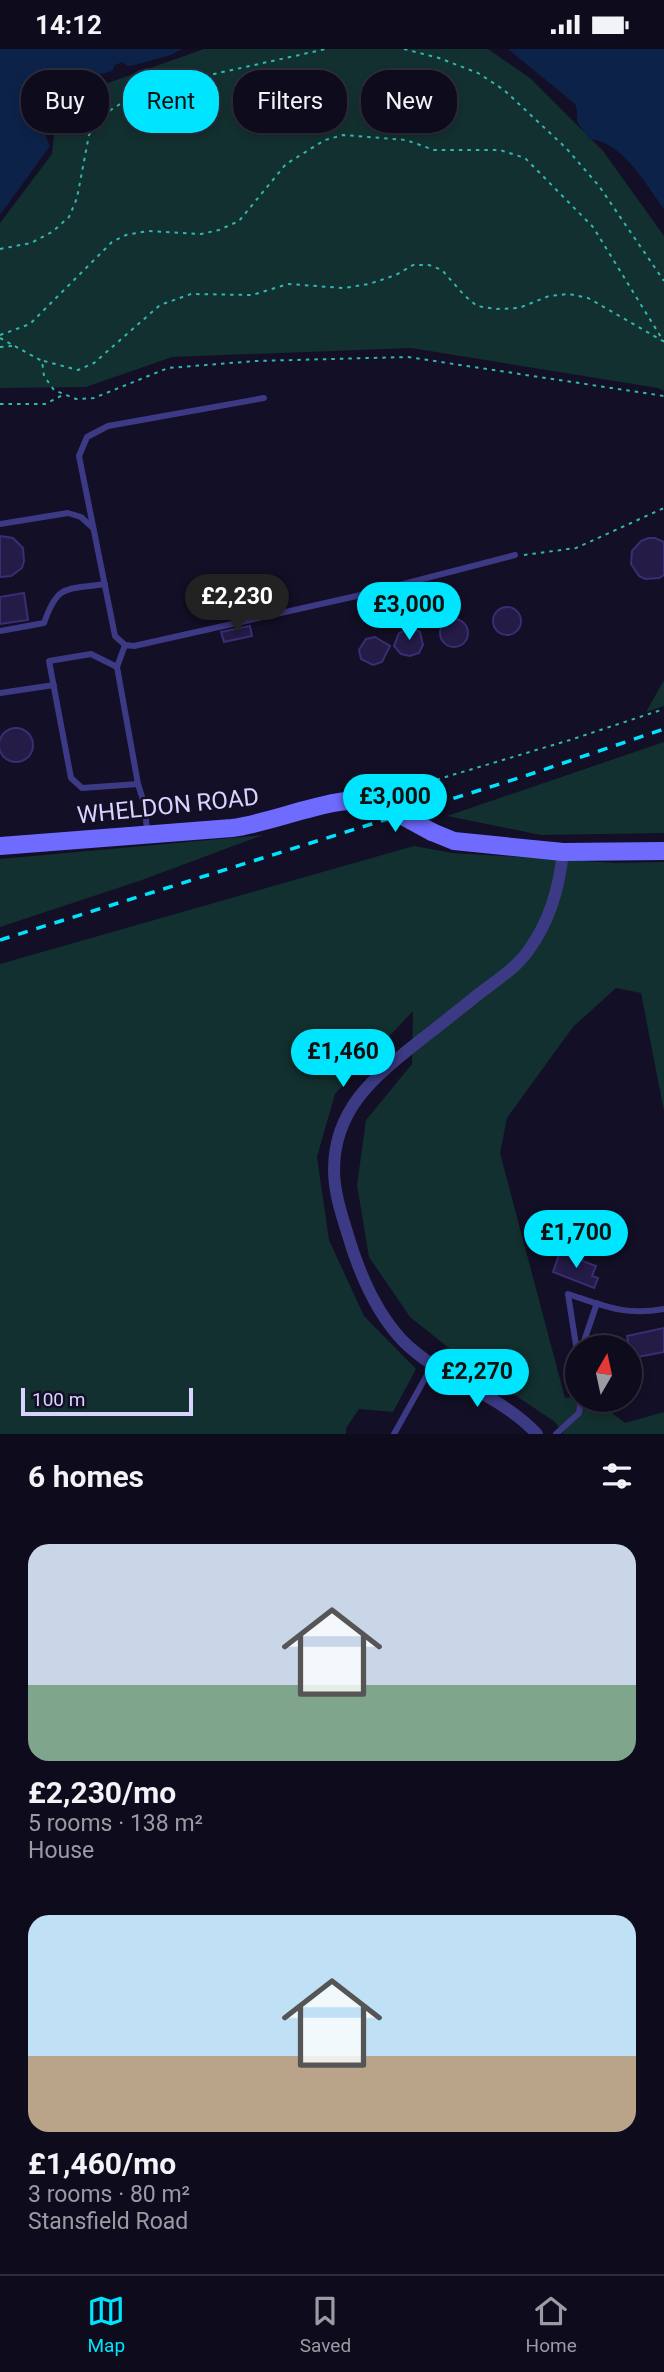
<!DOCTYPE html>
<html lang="en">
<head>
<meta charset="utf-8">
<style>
	:root { --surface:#0e0b1c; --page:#1c1929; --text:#f1f3f6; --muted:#9b9ba3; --line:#2e2b3b; --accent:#00e5ff }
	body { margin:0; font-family:Roboto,sans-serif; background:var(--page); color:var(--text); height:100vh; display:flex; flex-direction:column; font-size:26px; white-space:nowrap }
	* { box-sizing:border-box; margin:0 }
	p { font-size:23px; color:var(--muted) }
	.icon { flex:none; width:38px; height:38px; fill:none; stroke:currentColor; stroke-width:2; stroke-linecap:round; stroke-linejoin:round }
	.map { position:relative; height:1385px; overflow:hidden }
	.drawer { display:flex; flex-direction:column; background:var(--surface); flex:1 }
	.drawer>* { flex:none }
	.hud { position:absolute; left:21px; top:21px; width:623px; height:63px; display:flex; gap:14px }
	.needle { width:46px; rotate:9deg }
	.fabs { position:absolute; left:565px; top:1286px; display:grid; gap:14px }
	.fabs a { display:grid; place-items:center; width:77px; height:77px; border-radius:50%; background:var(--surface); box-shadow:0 4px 10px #0003,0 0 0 2px var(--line); font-size:35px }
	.scale { position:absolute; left:21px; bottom:18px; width:172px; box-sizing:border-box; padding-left:7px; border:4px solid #d9d4ff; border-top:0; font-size:19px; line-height:24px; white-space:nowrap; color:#d9d4ff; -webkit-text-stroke:5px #130f26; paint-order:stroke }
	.price { position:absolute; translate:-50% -60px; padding:0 16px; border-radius:24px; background:var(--accent); color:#111; font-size:23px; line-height:46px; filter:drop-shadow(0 2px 4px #0008) }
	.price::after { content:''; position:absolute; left:50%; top:42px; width:21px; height:16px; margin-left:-10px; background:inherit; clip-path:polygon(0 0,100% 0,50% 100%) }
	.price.on { background:#222; color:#fff }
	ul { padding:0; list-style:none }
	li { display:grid; align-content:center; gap:14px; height:371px; padding:0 28px }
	li span { display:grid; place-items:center; height:217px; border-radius:21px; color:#555 }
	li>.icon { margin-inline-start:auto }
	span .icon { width:126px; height:126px; fill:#fffc; stroke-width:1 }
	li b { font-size:30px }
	h2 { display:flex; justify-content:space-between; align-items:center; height:84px; padding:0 28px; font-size:30px }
	.chip { padding:0 24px; border-radius:28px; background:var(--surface); box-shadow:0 4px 10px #0003,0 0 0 2px var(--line); font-size:24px; line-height:63px }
	.chip.on { background:var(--accent); color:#111 }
	.status { display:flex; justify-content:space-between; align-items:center; height:49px; padding:0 35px; background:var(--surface); direction:ltr }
	.status svg { height:19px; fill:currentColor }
	.tabs { display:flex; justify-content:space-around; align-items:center; height:98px; border-top:2px solid var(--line); background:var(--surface); font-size:19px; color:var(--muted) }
	.tabs a { display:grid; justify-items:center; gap:4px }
	.tabs .on { color:var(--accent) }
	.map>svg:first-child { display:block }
	.green { fill:#12302f }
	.water { fill:#0c2248 }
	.building { fill:#241b47; stroke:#3b2d73; stroke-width:2 }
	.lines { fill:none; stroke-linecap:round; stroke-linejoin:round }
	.path { stroke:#2fb8b0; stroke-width:2; stroke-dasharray:3.5 5; stroke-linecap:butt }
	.lane { stroke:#3d3a85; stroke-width:6 }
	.street { stroke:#3d3a85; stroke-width:12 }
	.secondary { stroke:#6f6bff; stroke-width:18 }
	.rail { stroke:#00e5ff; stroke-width:3.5; stroke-dasharray:10 9; stroke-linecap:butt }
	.secondary-bridge { stroke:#6f6bff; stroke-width:18 }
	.labels { text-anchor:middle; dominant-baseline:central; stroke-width:5; stroke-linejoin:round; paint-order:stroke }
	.street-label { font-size:24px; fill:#d9d4ff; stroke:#130f26 }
</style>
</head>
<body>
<div class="status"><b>14:12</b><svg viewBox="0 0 49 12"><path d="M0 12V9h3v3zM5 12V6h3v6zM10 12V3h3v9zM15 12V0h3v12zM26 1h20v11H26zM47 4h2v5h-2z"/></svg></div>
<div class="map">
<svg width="664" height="1385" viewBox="0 0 664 1385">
	<rect width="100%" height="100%" fill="#130f26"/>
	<!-- green -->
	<path class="green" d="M204,0H488L530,29L603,102L664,187V342L658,339L411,299L172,308L86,338L0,339V174L52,105L57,52Z
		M664,631V657L646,663Z
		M664,693V784L541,786L447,767Z
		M263,786L142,831L0,878V810Z
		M414,797L453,804L616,814L664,813V1062L641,944L616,939L573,978L507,1069L500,1104L565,1349L577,1347L578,1351H595L625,1374L664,1363V1385H563L555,1373L465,1312L410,1268L369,1208L357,1136L366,1071L412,1015L413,962L335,1045L317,1108L329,1191L364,1267L416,1320L393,1363L359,1360L346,1379V1385H0V915Z"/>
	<!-- water -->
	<path class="water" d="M0,0H182L171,6L131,17H127L123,13L115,16L112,22C99,26 63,34 53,41C37,51 43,83 50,97L0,166Z
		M508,0H664V160C645,135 624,93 589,90L577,73V61L575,55Z"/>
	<!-- building -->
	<path class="building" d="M0,487L13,489L23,499L24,512L22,519L11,527L0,528Z
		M648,489H655L664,493V526L659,529L645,530L639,527L631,515L632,502L641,492Z
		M24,544L28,571L0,575V548Z
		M493 572a14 14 0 1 1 28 0a14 14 0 1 1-28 0Z
		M440 584a14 14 0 1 1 28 0a14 14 0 1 1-28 0Z
		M250,577L252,587L224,593L221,583Z
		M412,579L420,583L423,596L419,604L410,607L401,605L394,597L399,584Z
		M375,588L390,597L382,613L373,616L361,610L359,601L366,590Z
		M-1 696a17 17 0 1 1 34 0a17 17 0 1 1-34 0Z
		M571,1163L605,1171L602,1184L569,1176Z
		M560,1203L596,1217L592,1227L598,1229L594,1239L553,1223Z
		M664,1279V1303L632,1309L627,1287Z"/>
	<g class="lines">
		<!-- path -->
		<path class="path" d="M404,0L439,9L478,24L504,41L566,99L599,137L664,232
			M0,200L31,194L52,183L69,168L77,149L89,86L101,67L133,47L169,35L326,0
			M0,286L30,275L112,193L126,186L148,182L201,185L219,181L239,172L286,115L325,91L343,86L406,91L434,101H500L525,109L593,178L664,293
			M0,289L42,312L44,327L54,341L76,350L94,349L168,319L256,312L408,308L664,347
			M0,298L13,297
			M44,312L78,321L94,314L160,256L191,245L252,246L288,235L344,239L369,235L396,226L413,216H429L442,221L464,246L477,257L497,260L519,259L549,247L569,245L588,249L663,292
			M0,355H45L63,346
			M524,506L576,499L664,459
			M387,742L422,735L570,691L664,660"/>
		<!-- lane -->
		<path class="lane" d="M0,475L68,464L81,468L93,479
			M0,582L44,574C58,534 66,541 105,535
			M125,596L115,587L79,407L87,388L108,377L264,349
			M117,618L91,605L49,612L71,729L82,739L138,735
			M0,644L54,636
			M147,783L145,757L138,735L117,618L125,596L134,597L361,546L515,506
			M582,1298L597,1254
			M578,1309L568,1245C604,1257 625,1267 664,1260
			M394,1385L432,1317
			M556,1385L579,1364L581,1351"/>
		<!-- street -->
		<path class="street" d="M537,1385C499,1344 441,1331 402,1291C375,1262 358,1221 347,1183C341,1164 334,1142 334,1121C334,1060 374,1028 418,993C439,977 460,960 480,944C496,932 517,918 528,902C550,872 559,839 563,803"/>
		<!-- secondary -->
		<path class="secondary" d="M432,783L454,792L563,803L664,802
			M0,797L232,779C273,774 342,743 377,753"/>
		<!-- rail -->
		<path class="rail" d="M0,891L522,728L664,680"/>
		<!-- secondary-bridge -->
		<path class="secondary-bridge" d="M377,753L432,783"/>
	</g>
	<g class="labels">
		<!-- street labels -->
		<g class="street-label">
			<text transform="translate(168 757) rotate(-6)">WHELDON ROAD</text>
		</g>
	</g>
</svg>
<div class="fabs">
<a><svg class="needle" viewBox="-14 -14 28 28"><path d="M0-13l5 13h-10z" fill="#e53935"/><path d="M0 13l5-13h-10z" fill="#9b9ba3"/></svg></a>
</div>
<div class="scale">100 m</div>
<b class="price on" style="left:237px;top:585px">£2,230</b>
<b class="price" style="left:409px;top:593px">£3,000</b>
<b class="price" style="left:395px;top:785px">£3,000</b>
<b class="price" style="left:343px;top:1040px">£1,460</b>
<b class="price" style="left:576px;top:1221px">£1,700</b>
<b class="price" style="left:477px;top:1360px">£2,270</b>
<div class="hud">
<a class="chip">Buy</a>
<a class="chip on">Rent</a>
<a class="chip">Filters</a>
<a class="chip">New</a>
</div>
</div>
<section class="drawer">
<h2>6 homes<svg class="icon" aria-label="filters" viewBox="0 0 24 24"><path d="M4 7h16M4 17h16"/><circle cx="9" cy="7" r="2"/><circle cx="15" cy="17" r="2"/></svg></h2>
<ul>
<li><span style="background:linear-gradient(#c9d6e8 65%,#7fa58c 0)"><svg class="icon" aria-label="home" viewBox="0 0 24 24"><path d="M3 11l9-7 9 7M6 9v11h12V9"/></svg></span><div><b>£2,230/mo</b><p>5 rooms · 138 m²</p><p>House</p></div></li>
<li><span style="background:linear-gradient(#bfe0f5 65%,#b9a48a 0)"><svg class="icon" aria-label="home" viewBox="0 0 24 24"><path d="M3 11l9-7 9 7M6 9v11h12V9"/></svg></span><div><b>£1,460/mo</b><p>3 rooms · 80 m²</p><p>Stansfield Road</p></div></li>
</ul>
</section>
<nav class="tabs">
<a class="on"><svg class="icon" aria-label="map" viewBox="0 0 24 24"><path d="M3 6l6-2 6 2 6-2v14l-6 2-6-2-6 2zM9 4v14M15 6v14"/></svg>Map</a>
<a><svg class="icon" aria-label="saved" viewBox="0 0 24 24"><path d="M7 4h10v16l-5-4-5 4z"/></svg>Saved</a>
<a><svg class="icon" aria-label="home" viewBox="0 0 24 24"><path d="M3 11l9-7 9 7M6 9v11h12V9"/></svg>Home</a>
</nav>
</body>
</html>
